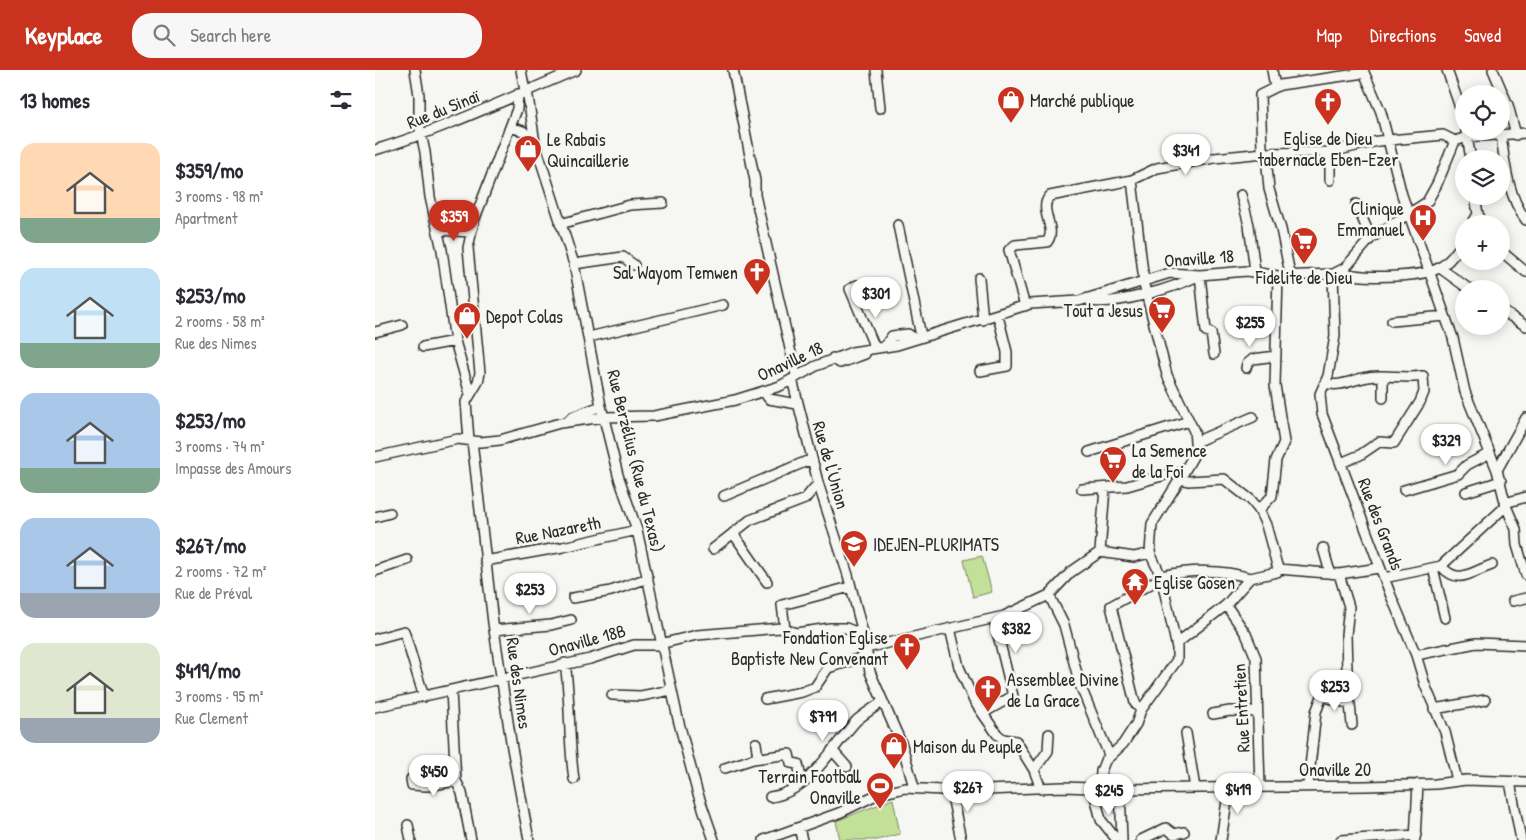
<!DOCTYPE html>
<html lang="en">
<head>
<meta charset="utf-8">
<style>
	:root { --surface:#fff; --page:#f7f7f7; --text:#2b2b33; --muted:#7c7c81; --accent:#c8321e }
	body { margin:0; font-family:"Patrick Hand",sans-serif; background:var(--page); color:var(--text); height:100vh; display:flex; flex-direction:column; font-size:19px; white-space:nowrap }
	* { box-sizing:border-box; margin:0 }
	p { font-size:16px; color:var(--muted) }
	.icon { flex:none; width:28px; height:28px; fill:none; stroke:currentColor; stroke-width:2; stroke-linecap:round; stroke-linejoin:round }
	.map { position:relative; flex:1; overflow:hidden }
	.panel { display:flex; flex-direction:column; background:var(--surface); width:375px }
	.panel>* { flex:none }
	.buttons { position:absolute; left:1080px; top:15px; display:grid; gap:10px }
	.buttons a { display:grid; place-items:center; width:55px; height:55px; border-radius:50%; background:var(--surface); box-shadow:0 2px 12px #0003; font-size:25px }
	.price { position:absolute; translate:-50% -42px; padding:0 11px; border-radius:18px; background:#fff; color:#222; font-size:16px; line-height:32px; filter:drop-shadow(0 1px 2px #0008) }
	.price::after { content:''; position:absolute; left:50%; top:30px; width:15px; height:11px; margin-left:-8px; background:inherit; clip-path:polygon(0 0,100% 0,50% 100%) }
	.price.selected { background:var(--accent); color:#fff }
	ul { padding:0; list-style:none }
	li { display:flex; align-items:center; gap:15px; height:125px; padding:0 20px }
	li span { display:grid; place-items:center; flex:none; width:140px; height:100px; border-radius:15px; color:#555 }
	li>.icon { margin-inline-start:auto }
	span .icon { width:60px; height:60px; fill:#fffc; stroke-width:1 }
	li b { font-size:21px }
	h2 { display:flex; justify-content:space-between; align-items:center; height:60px; padding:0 20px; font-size:21px }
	header { display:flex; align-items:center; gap:30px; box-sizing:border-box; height:70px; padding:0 25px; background:var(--accent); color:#fff }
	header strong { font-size:24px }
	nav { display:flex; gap:28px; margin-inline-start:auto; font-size:18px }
	.search { width:350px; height:45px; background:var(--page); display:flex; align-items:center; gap:12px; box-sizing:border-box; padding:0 18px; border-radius:20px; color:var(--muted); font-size:19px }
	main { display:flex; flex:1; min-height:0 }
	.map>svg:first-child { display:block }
	.green { fill:#c3e098; stroke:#778662 }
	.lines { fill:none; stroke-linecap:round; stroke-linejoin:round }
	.minor-casing { stroke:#2b2b2b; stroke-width:12 }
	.minor { stroke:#f6f6f2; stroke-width:9 }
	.labels { text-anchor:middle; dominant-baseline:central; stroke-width:5; stroke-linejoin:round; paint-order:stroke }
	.poi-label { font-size:18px; fill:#2b2b2b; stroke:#f6f6f2; text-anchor:start }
	.street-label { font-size:18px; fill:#2b2b2b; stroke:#f6f6f2 }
</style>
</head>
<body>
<header>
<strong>Keyplace</strong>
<div class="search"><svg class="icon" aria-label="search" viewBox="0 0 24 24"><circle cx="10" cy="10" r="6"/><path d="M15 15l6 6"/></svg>Search here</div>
<nav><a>Map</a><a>Directions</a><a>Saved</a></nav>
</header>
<main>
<section class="panel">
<h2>13 homes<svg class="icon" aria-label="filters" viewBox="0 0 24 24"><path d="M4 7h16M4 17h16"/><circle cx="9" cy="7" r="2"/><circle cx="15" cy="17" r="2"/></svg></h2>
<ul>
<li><span style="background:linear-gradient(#ffd9b3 75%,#7fa58c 0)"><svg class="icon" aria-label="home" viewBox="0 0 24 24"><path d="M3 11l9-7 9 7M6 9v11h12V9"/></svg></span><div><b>$359/mo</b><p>3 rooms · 98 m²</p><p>Apartment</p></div></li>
<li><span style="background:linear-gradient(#bfe0f5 75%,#7fa58c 0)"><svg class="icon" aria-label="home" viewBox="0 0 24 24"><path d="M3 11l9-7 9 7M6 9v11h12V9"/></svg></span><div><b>$253/mo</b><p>2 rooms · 58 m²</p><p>Rue des Nimes</p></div></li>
<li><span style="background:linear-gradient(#a9c7e8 75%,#7fa58c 0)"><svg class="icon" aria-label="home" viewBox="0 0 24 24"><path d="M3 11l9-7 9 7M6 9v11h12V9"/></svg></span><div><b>$253/mo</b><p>3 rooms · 74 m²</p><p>Impasse des Amours</p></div></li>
<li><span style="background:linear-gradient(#a9c7e8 75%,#9aa5b1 0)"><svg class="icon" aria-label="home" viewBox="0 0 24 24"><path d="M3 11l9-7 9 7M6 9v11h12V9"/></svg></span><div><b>$267/mo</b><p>2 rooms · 72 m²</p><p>Rue de Préval</p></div></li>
<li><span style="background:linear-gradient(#dfe7d0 75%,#9aa5b1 0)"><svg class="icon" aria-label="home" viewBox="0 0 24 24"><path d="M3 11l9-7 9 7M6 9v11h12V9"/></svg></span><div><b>$419/mo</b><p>3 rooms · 95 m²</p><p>Rue Clement</p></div></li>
</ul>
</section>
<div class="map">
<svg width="1151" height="770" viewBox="0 0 1151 770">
	<rect width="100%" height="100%" fill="#f6f6f2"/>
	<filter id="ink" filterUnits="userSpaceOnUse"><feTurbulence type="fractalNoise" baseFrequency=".02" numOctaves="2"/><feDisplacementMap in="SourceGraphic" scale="10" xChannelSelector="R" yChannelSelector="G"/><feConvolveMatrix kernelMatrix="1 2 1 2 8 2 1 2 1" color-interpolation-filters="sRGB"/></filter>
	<g filter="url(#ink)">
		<!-- green -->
		<path class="green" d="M607,486L617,522L598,527L589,490Z
			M518,729L525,764L502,770H465L461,751Z"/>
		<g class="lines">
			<defs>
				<path id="minor" d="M40,0L44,25V55L50,82L55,127L67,180L80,271L95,324
					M146,0L150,21
					M358,0L380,111V125L421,305
					M501,0L505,38
					M897,0L900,17
					M988,0L1006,42L1027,125L1078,268L1090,322L1122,400L1131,436L1141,459L1142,475L1151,505
					M1072,0L1089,49
					M1118,0L1133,35L1141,65
					M152,20L160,73L199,194L226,336L243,405L262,460L303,649L322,721L339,770
					M135,57L148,61L160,72
					M1091,61L1096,89
					M1126,66C1130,94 1133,127 1151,150
					M1080,71L1092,67L1151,63
					M0,80C69,59 134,28 201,0
					M955,82V110
					M757,110L769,211
					M866,125L874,155L880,201
					M1100,126L1103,144L1108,154
					M981,134L996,168
					M185,154L255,135L288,133
					M1097,154L1103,144
					M523,155L546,266
					M63,160L96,162
					M1126,181L1151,202
					M199,194L248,187L259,195
					M1065,198L1094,219
					M966,201C982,210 1045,207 1062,199C1073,194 1083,180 1089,170
					M915,204L906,159L894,119L891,85L887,78L885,25L905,15L989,3
					M958,204L960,266L953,306L945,324L947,344L1016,526L1041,585L1050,615L1070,662L1082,710
					M604,208L608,250
					M768,211L792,305L819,361L821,381L805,409
					M482,215L475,219L500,278
					M713,228L715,231C744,235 799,218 825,205L831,261L836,263L839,284
					M650,236L634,180L640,175L672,172C683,159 662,139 675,126L757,110L782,98L839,88L889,83L955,82L1003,71L1037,68L1068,65L1080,71
					M1126,240L1151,256
					M1017,251L1070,246
					M0,262L27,255
					M214,267L348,235
					M48,277L80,271
					M509,277L517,266L533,264L539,268
					M458,288L465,293L490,284
					M871,298L872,294L878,289L901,286
					M605,301L632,296V282L623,246
					M417,309L444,416L473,505L490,571L495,602L527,675L539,717
					M951,313C965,318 978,309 993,307C1011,304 1030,309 1048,306L1049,322L1045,332L1019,373L1004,372L985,385L966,393
					M389,322L394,329L422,334
					M1008,328V308
					M192,352L197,347L226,336
					M94,370L91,332L103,312L105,303L93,178L99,151L142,39L143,24
					M97,371L118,553L137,678L154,770
					M820,372L878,347
					M714,382L814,351
					M0,387L83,369L106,372L125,370L185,353L229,347L279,346L360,330L405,316L441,296L477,282L522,275L655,234L704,231L795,203L825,205L872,201L903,206L958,204L970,198L996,168L1052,132L1062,114L1080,71
					M1122,400L1151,348
					M707,419L752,416L797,403H807
					M1029,420L1083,404L1092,395L1115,383
					M1091,422L1126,411
					M349,426L437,389
					M1130,433L1151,427
					M884,440L897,426L901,390L909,372L900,315L903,206
					M0,447L15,443
					M358,463L392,512
					M948,478L955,502
					M338,479L375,450L430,429L439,418L444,416
					M725,482L730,418
					M110,491L188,477L262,460
					M1066,496C1084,516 1095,502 1117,495
					M1058,498L1070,548
					M0,501L32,490
					M786,506C813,500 848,499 875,508
					M1009,508L1066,496L1131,436
					M674,525L689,555L705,615L734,685
					M198,528L236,521L273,508
					M1138,531L1151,528
					M851,535L871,564L881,588L885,717
					M575,558L584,597L599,631L622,664L628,669L641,671L659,700L666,719
					M410,559L407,535L475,517
					M119,560L176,555L196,550
					M0,569L29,561L49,627
					M801,574L851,535L875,508L902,502L903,499
					M491,578L629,546L674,525L696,502L725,482L759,487L775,483
					M1041,585L1101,573L1151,575
					M190,593C196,632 193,670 199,709
					M76,621L81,711L87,723L96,770
					M237,625L266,626L296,620
					M947,626L975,634L977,655
					M390,629L427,622L440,617L453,598L492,586
					M0,637L215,589L259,575H281L322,565L406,558L421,563L455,558H471L481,562L487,561
					M1059,639L1110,630
					M766,640L760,633L736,536L786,508
					M608,643L638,626L619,549
					M838,644L855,641L881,642
					M811,663L820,718
					M381,673L383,688
					M457,680L472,697
					M350,698L378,689L414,684L416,693L423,694L427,712
					M659,700L673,681L674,664
					M36,709L37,715L52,716L81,711
					M1135,712L1146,770
					M933,715L941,642L953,611L964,610L972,600L971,565L974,537L964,504
					M718,718L726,750L742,770
					M725,718L726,701L730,691L748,674L761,654L766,640L802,590V578L786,506L775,483L777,454L805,409L813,411L849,409L876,430L884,440L891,455L903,499L964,504L1004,498
					M745,719L747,770
					M576,721L586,770
					M395,727C435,722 457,677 482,650C490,643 499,638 507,632
					M33,755L36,770
					M424,758L427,770
					M1040,769L1043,714
					M389,770L464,743L501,725L530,718L585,721L688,717L745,719L991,716L1061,714L1091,710L1151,712
					M766,770L791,758L799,764L809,762
					M846,770L854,718
					M966,770L1041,765"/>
			</defs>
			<!-- minor casing -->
			<use href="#minor" class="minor-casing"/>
			<!-- minor -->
			<use href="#minor" class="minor"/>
		</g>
	</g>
	<!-- icons -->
	<defs>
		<symbol id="shop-pin" viewBox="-11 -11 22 30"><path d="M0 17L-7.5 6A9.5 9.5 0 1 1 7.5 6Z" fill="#c8321e" stroke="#f6f6f2"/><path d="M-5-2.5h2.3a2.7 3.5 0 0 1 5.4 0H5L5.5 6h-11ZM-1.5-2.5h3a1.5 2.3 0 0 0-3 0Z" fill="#fff"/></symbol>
		<symbol id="church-pin" viewBox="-11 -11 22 30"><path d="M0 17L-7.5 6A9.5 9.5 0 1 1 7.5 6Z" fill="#c8321e" stroke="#f6f6f2"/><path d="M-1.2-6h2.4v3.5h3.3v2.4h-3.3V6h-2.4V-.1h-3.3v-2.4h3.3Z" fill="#fff"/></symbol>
		<symbol id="hospital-pin" viewBox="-11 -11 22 30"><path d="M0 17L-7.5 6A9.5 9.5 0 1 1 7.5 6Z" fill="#c8321e" stroke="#f6f6f2"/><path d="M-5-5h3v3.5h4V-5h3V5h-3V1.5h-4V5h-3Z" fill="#fff"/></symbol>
		<symbol id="supermarket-pin" viewBox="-11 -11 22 30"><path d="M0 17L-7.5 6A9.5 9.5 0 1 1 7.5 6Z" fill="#c8321e" stroke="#f6f6f2"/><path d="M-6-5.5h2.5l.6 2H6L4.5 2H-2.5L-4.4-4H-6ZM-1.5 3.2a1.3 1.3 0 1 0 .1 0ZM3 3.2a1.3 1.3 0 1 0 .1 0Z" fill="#fff"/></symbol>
		<symbol id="university-pin" viewBox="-11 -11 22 30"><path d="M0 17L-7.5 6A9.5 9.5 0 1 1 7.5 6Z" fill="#c8321e" stroke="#f6f6f2"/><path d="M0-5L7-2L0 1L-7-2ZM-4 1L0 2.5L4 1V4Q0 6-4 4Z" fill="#fff"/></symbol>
		<symbol id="temple-pin" viewBox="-11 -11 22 30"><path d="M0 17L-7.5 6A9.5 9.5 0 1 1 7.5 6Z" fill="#c8321e" stroke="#f6f6f2"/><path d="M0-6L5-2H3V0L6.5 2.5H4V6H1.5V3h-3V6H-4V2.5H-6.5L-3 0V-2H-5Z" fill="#fff"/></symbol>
		<symbol id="stadium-pin" viewBox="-11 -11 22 30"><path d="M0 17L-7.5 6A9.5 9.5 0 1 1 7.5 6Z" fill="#c8321e" stroke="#f6f6f2"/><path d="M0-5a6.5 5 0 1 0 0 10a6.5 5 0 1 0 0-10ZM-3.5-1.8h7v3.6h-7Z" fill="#fff"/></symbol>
	</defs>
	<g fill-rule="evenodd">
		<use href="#shop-pin" x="620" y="14" width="32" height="43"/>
		<use href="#church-pin" x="937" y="16" width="32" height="43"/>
		<use href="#shop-pin" x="137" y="63" width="32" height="43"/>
		<use href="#hospital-pin" x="1032" y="132" width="32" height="43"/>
		<use href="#supermarket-pin" x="913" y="155" width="32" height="43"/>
		<use href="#church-pin" x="366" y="186" width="32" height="43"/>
		<use href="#supermarket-pin" x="771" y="224" width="32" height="43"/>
		<use href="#shop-pin" x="76" y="230" width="32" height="43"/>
		<use href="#supermarket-pin" x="722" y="374" width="32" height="43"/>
		<use href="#university-pin" x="463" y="458" width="32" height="43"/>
		<use href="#temple-pin" x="744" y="496" width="32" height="43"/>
		<use href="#church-pin" x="516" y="561" width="32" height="43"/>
		<use href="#church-pin" x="597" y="603" width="32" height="43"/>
		<use href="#shop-pin" x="503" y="660" width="32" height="43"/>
		<use href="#stadium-pin" x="489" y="700" width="32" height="43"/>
	</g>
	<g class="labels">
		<!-- poi labels -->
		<g class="poi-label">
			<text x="655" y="30">Marché publique</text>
			<text x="953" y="68" text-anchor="middle">Eglise de Dieu<tspan x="953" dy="21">tabernacle Eben-Ezer</tspan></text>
			<text x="172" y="69">Le Rabais<tspan x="172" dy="21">Quincaillerie</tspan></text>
			<text x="1029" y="138" text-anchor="end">Clinique<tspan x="1029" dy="21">Emmanuel</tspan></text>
			<text x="363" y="202" text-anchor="end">Sal Wayom Temwen</text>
			<text x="929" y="207" text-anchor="middle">Fidelite de Dieu</text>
			<text x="768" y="240" text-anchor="end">Tout a Jesus</text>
			<text x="111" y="246">Depot Colas</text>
			<text x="757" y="380">La Semence<tspan x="757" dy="21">de la Foi</tspan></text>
			<text x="498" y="474">IDEJEN-PLURIMATS</text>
			<text x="779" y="512">Eglise Gosen</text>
			<text x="513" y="567" text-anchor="end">Fondation Eglise<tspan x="513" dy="21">Baptiste New Convenant</tspan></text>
			<text x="632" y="609">Assemblee Divine<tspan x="632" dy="21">de La Grace</tspan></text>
			<text x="538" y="676">Maison du Peuple</text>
			<text x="486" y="706" text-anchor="end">Terrain Football<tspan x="486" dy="21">Onaville</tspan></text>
		</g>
		<!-- street labels -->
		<g class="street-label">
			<text transform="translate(68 39) rotate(-22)">Rue du Sinaï</text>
			<text transform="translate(824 188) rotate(-4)">Onaville 18</text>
			<text transform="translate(415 291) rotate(-25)">Onaville 18</text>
			<text transform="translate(261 391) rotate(76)">Rue Berzélius (Rue du Texas)</text>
			<text transform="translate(456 395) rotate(74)">Rue de l'Union</text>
			<text transform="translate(1006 454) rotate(69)">Rue des Grands</text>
			<text transform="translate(183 460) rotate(-11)">Rue Nazareth</text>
			<text transform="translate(212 570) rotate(-15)">Onaville 18B</text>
			<text transform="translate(144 613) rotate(82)">Rue des Nimes</text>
			<text transform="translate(866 638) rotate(-93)">Rue Entretien</text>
			<text x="960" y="699">Onaville 20</text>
		</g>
	</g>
</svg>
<div class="buttons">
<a><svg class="icon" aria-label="locate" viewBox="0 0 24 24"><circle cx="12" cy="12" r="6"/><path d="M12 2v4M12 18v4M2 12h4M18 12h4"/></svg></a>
<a><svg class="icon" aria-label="layers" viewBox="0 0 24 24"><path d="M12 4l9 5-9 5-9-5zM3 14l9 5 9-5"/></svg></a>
<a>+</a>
<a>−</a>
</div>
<b class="price" style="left:811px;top:106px">$341</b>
<b class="price selected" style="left:79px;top:172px">$359</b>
<b class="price" style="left:501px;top:249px">$301</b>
<b class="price" style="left:875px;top:278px">$255</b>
<b class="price" style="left:1071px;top:396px">$329</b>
<b class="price" style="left:155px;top:545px">$253</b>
<b class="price" style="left:641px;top:584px">$382</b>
<b class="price" style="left:960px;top:642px">$253</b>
<b class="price" style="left:448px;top:672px">$791</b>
<b class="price" style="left:59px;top:727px">$450</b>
<b class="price" style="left:593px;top:743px">$267</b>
<b class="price" style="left:863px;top:745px">$419</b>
<b class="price" style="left:734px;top:746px">$245</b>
</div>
</main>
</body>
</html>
